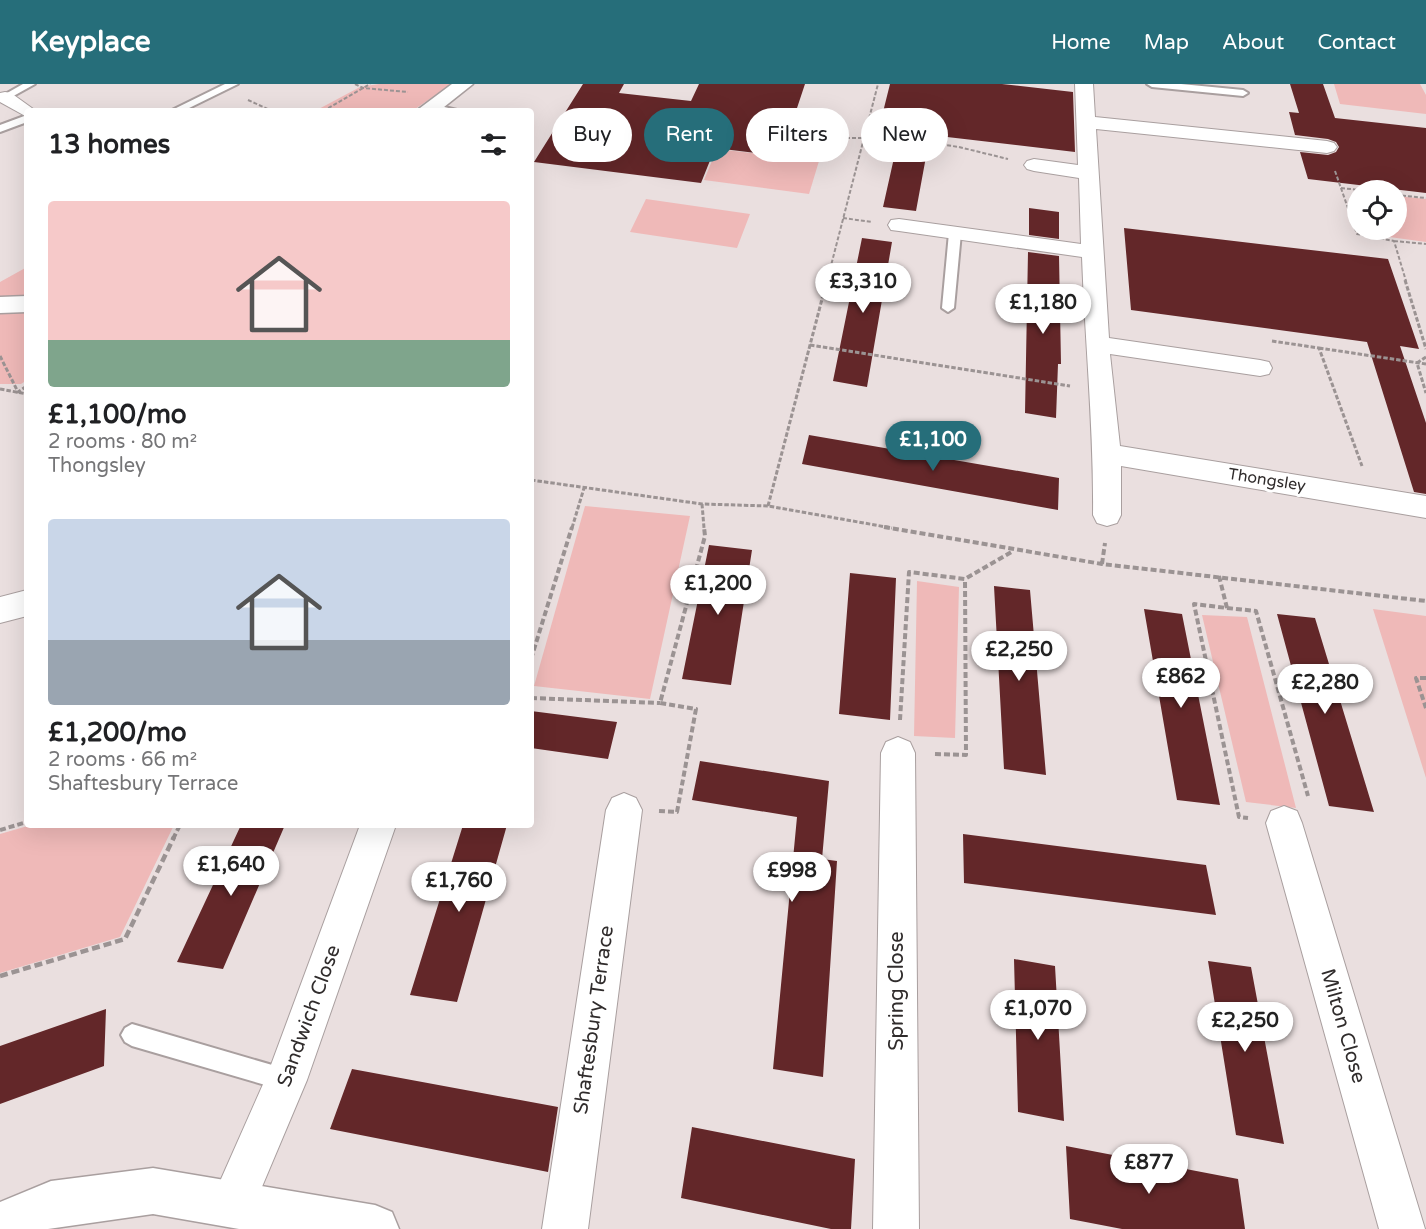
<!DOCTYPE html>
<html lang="en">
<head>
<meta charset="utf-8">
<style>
	:root { --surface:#fff; --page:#f6f6f6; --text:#202124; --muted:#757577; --accent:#266e7a }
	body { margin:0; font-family:"Varela Round",sans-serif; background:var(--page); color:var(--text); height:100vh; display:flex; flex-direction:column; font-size:22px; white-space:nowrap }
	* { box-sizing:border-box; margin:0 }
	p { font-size:20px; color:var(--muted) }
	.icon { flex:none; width:33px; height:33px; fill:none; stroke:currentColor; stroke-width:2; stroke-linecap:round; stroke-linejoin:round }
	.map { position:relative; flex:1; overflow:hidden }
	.panel { position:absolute; left:24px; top:24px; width:510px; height:720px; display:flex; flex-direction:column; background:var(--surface); border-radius:6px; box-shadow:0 6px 24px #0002 }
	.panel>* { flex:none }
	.hud { position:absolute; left:552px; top:24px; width:570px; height:54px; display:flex; gap:12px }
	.fabs { position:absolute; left:1347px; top:96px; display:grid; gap:12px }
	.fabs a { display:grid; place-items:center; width:60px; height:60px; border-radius:50%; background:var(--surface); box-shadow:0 6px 24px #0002; font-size:30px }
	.price { position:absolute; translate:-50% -51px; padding:0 14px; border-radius:21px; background:#fff; color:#222; font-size:20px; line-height:39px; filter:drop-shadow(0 2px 3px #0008) }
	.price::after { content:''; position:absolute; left:50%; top:36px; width:18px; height:14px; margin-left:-9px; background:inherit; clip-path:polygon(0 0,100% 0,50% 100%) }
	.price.on { background:var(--accent); color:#fff }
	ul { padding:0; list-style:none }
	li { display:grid; align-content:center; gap:12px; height:318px; padding:0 24px }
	li span { display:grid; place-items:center; height:186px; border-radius:6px; color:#555 }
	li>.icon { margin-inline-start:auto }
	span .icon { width:108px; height:108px; fill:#fffc; stroke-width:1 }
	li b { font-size:26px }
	h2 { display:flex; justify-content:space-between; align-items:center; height:72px; padding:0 24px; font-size:26px }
	.tag { padding:0 21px; border-radius:27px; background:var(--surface); box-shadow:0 6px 24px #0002; font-size:21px; line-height:54px }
	.tag.on { background:var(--accent); color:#fff }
	header { display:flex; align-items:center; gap:36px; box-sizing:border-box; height:84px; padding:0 30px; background:var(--accent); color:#fff }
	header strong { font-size:28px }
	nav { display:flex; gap:33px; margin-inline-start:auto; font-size:21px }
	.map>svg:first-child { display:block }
	.green { fill:#efb9b8 }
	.building { fill:#632729 }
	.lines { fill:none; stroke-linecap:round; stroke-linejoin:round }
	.lane-casing { stroke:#a99f9f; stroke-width:4 }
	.street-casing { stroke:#a99f9f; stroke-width:2 }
	.secondary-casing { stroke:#a99f9f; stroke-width:3 }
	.path-far3 { stroke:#9b9393; stroke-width:2; stroke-dasharray:4 2; stroke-linecap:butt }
	.path-far2 { stroke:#9b9393; stroke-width:3; stroke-dasharray:4.5 2; stroke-linecap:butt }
	.path-far1 { stroke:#9b9393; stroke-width:4; stroke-dasharray:6 3; stroke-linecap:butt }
	.path { stroke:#9b9393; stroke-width:4.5; stroke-dasharray:8 4; stroke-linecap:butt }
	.lane { fill:#fff; fill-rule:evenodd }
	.street { fill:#fff; fill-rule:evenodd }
	.secondary { fill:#fff; fill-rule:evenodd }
	.labels { text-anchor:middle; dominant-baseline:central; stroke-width:6; stroke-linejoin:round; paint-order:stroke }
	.street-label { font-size:16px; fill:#302c2c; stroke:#fff }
	.near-street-label { font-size:20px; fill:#302c2c; stroke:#fff }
</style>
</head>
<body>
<header>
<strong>Keyplace</strong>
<nav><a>Home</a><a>Map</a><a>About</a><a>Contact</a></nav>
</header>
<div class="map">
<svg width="1426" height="1145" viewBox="0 0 1426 1145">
	<rect width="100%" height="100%" fill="#eadfdf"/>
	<!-- green -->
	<path class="green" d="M379,0H452L412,27H315L360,3Z
		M1334,0H1420L1426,11V30L1340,20Z
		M717,65L819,77L809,110L704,96Z
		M1397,112L1426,115V158L1360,149L1358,146H1396Z
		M646,115L750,130L737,164L630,148Z
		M27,183V296L21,300H0V198Z
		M585,422L690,432L650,615L534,602Z
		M917,497L959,503L955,654L914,652Z
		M1373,525L1426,532V694Z
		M1202,531L1247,533L1296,724L1246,718Z
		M31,741H174L120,853L0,889V750Z"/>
	<!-- building -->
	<path class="building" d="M583,0H624L619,9L691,17L699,0H805L781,72L715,64L701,99L534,78Z
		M890,0H1002L1073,8L1075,68L930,51L916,127L883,123L900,47L879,44Z
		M1290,0H1323L1335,34L1426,44V109L1308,95L1300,68L1328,71L1336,68L1339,63L1336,58L1328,55L1295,51L1289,28L1299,29Z
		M1029,124L1059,128V155L1029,151Z
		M1124,144L1388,175L1419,265L1400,262L1426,339V410L1414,408L1367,258L1131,226Z
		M862,154L892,158L867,303L833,297Z
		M1028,168L1059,172L1061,280H1058L1056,334L1025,329Z
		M809,351L1059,394L1058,426L802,380Z
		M709,461L752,466L731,601L682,595Z
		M850,489L896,494L890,636L839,630Z
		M994,502L1030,506L1046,691L1004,685Z
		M1144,525L1182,530L1220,721L1177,716Z
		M1277,530L1315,534L1374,728L1329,722Z
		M531,627L617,638L608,675L531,664Z
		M700,677L829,697L822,775L837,777L823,993L773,985L797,733L692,716Z
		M241,741H285L223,885L177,878Z
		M463,741H507L457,918L410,911Z
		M963,750L1206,781L1216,831L964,799Z
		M1014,875L1055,882L1064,1037L1018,1028Z
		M1208,877L1251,883L1284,1060L1236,1051Z
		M106,925L104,982L0,1020V962Z
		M352,985L558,1023L548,1088L330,1045Z
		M692,1043L855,1075L851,1145H831L681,1114Z
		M1066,1062L1238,1095L1245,1145H1122L1070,1135Z"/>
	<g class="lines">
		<defs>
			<path id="lane" d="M23,0H35L8,15L0,13Z
				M225,0H238L183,27H170Z
				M1147,0H1181L1243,6L1248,9L1243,12L1152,3Z
				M432,20L461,27L429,25V21Z
				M27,31V38L0,48V41Z
				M955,146L961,149L954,224L948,228L942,224L949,149Z
				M132,940L286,985L294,988L297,996L294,1004L286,1007L132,962L125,958L121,951L125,944Z"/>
			<path id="street" d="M1075,0H1093L1095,33L1327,57L1334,59L1337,63L1334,67L1327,69L1096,45L1109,254L1260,276L1269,278L1272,284L1269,290L1260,292L1110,270L1120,362L1426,412V434L1121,382V431L1117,439L1107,442L1097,439L1093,431C1094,345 1085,259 1082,173L899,147L891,146L888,141L891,136L899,135L1081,160L1079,94L1034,87L1027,85L1024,81L1027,77L1034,75L1078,81Z
				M5,8L11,9L36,27H27V33L0,18V9Z
				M27,506V532L0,539V513Z
				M898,653L910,658L915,669L919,1145H873L881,669L886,658Z
				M624,709L636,714L642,726L588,1145H542L606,726L612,714Z
				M1284,722L1297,727L1302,739L1425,1145H1379L1266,739L1271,727Z
				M360,741H396L307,996L248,1136L232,1142L216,1136L210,1120L268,989Z"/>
			<path id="secondary" d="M452,0H473L439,27H416Z
				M27,212V228L0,229V213Z
				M153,1084L375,1121L392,1128L399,1145H239L153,1130L48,1145H0V1118L51,1097Z"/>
		</defs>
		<!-- lane casing -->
		<use href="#lane" class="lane-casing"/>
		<!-- street casing -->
		<use href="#street" class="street-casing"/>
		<!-- secondary casing -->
		<use href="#secondary" class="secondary-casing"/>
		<!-- path-far3 -->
		<path class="path-far3" d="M355,0L363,4L408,8
			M248,16L272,27
			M323,27L370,0
			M864,49L959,63L1008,75
			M846,54H862
			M1335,87L1357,150L1394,157L1406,197
			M1341,104L1359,106
			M1396,111L1426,114
			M843,134L872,138
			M1394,157L1426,160
			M827,197L878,0"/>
		<!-- path-far2 -->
		<path class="path-far2" d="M1405,196L1426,265
			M1272,257L1319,264L1362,382
			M810,261L1070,302
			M1319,264L1426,280
			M0,272L18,308L27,302
			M1426,273L1417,279L1426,309
			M0,305L27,310
			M531,396L702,420L768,422L892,444
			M702,420L704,444
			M768,422L827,196
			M572,444L584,404"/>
		<!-- path-far1 -->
		<path class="path-far1" d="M884,443L1102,480L1426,517
			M1102,480L1105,459
			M1219,492L1227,524L1194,520L1239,733L1248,734
			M1227,524L1256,527L1308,712
			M531,575L572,443
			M1426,594H1416L1426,624
			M531,614L660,619
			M900,636L909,488L965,495L1013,467
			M935,670L966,671L965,495
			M659,727L677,728L696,625L660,619L705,452L704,443
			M0,746L27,738
			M173,755L180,741"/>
		<!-- path -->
		<path class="path" d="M0,892L125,855L174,753"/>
		<!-- lane -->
		<use href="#lane" class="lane"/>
		<!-- street -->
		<use href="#street" class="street"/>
		<!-- secondary -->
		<use href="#secondary" class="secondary"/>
	</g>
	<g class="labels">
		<!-- street labels -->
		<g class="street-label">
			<text transform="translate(1267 396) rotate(9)">Thongsley</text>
		</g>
		<!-- near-street labels -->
		<g class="near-street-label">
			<text transform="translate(897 907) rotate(-90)">Spring Close</text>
			<text transform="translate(309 932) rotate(-70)">Sandwich Close</text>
			<text transform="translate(594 936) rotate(-82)">Shaftesbury Terrace</text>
			<text transform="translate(1343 942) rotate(74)">Milton Close</text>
		</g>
	</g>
</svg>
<div class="fabs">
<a><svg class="icon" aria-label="locate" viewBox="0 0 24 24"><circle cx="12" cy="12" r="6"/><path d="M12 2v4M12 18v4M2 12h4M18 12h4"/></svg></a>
</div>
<b class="price" style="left:863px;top:230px">£3,310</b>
<b class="price" style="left:1043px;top:251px">£1,180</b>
<b class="price on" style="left:933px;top:388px">£1,100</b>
<b class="price" style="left:718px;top:532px">£1,200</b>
<b class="price" style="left:1019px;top:598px">£2,250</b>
<b class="price" style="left:1181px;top:625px">£862</b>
<b class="price" style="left:1325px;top:631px">£2,280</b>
<b class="price" style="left:231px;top:813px">£1,640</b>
<b class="price" style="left:792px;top:819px">£998</b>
<b class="price" style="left:459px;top:829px">£1,760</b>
<b class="price" style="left:1038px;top:957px">£1,070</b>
<b class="price" style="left:1245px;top:969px">£2,250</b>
<b class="price" style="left:1149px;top:1111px">£877</b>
<div class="hud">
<a class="tag">Buy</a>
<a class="tag on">Rent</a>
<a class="tag">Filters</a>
<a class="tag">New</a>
</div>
<section class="panel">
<h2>13 homes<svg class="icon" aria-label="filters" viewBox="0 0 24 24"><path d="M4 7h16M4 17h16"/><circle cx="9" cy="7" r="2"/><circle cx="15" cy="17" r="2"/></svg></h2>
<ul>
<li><span style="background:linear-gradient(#f6c9c9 75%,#7fa58c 0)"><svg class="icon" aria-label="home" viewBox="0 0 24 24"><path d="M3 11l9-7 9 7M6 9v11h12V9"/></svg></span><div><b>£1,100/mo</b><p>2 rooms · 80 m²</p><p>Thongsley</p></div></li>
<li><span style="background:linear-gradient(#c9d6e8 65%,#9aa5b1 0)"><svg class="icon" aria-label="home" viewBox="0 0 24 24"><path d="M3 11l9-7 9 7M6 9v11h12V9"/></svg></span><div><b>£1,200/mo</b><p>2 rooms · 66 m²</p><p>Shaftesbury Terrace</p></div></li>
</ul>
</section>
</div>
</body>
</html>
